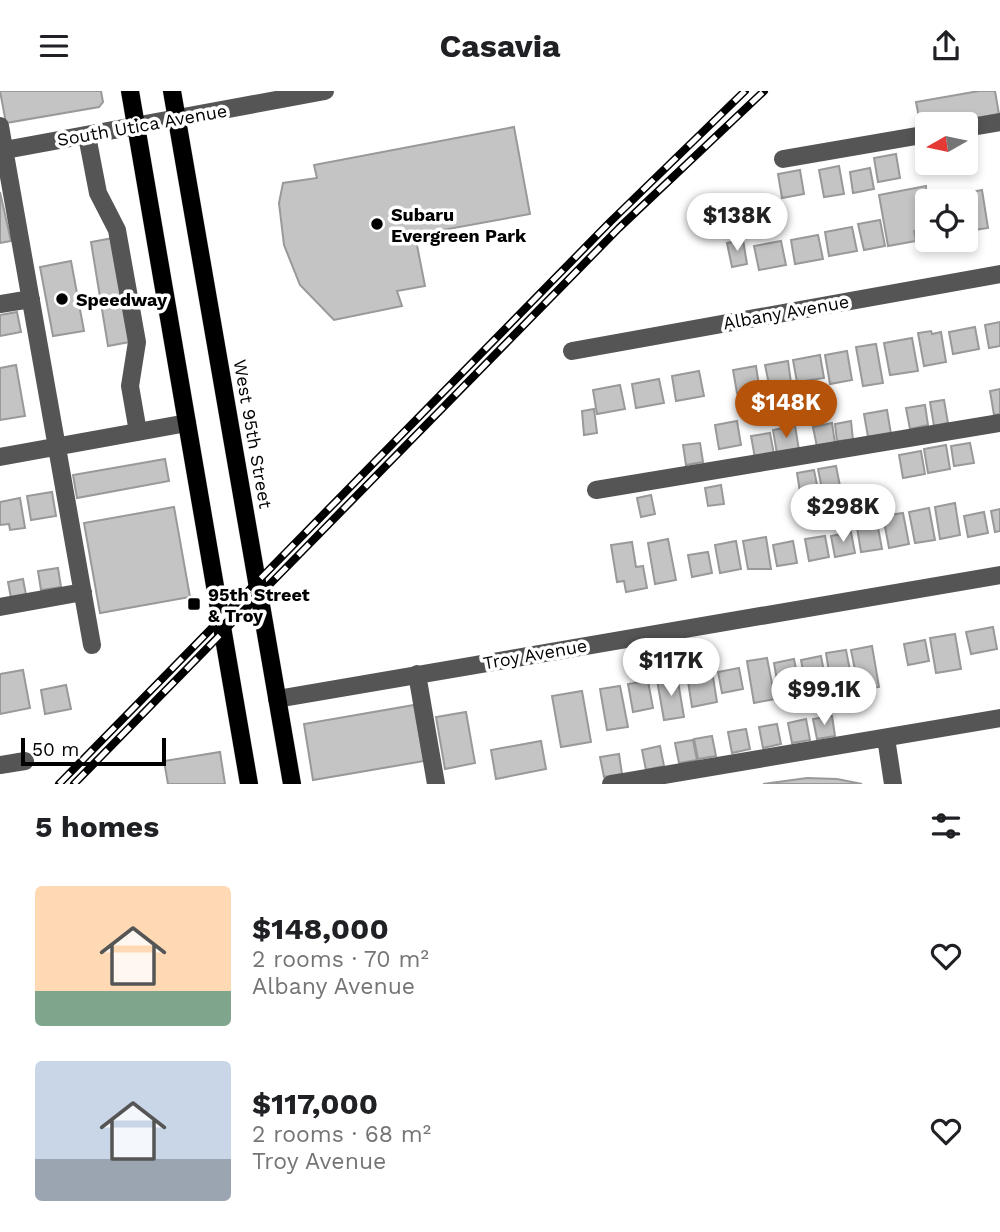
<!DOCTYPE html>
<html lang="en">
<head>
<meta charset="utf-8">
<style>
	:root { --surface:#fff; --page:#f6f6f6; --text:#202124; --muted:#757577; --accent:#b45309 }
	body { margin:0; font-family:"Work Sans",sans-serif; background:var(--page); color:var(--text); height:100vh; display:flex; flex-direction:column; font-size:26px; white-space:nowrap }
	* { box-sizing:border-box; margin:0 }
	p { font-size:23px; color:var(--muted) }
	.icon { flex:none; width:38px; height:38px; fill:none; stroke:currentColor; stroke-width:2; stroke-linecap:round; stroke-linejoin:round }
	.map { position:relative; height:693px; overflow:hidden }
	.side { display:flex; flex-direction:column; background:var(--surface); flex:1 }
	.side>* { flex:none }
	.needle { width:46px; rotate:261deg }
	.controls { position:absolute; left:915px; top:21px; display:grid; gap:14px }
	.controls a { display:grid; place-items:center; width:63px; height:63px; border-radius:7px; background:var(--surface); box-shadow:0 4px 10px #0003; font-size:35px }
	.scale { position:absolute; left:21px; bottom:18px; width:145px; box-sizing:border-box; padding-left:7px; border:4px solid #000; border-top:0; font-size:19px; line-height:24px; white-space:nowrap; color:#000; -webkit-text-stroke:5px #fff; paint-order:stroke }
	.price { position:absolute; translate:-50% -60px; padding:0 16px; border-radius:24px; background:#fff; color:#222; font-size:23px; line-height:46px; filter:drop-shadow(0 2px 4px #0008) }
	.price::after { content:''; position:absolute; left:50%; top:42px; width:21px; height:16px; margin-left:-10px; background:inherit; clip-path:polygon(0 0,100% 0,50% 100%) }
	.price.active { background:var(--accent); color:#fff }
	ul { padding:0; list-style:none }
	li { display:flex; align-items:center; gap:21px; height:175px; padding:0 35px }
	li span { display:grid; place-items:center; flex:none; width:196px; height:140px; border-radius:7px; color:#555 }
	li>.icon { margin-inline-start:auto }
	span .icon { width:84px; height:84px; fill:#fffc; stroke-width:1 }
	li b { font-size:30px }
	h2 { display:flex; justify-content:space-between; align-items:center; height:84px; padding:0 35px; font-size:30px }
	header { display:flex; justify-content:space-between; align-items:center; height:91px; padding:0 35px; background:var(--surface); font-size:32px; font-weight:700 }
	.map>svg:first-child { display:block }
	.building { fill:#c4c4c4; stroke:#999; stroke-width:2 }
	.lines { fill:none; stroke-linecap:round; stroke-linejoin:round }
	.major-casing { stroke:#dbdbdb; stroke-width:19 }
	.minor { stroke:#555; stroke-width:18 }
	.major { stroke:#000; stroke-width:18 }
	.rail-casing { stroke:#000; stroke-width:8 }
	.rail { stroke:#fff; stroke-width:5; stroke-dasharray:16; stroke-linecap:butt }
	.poi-dot { fill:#000; stroke:#fff; stroke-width:2.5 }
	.labels { text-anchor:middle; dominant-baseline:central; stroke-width:7; stroke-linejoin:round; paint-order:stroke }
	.street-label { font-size:18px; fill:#000; stroke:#fff }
	.poi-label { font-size:18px; font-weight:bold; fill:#000; stroke:#fff; text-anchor:start }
</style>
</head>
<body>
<header><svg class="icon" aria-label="menu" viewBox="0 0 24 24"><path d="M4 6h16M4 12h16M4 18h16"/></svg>Casavia<svg class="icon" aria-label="share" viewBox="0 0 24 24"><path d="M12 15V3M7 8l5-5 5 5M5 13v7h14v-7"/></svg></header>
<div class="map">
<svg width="1000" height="693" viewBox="0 0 1000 693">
	<rect width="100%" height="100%" fill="#fff"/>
	<!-- building -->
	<path class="building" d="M0,0H101L103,11L99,16L6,32Z
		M979,0H995L999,23L952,31V27L920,32L916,11Z
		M514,36L530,123L415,144L425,195L397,200L402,215L334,229L300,194L284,154L279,112L283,92L317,87L314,74Z
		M896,63L900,87L878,91L874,67Z
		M839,75L844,103L824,106L819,79Z
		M870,77L874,98L853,102L850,81Z
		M800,79L804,103L782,107L778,83Z
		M926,95L928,137L914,140L916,150L888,155L879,104Z
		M982,99L988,137L968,140L966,110H963L962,103Z
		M0,101L11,150L0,152Z
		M880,129L885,155L864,159L858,133Z
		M852,136L857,160L829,165L825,141Z
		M818,144L823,168L795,173L791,149Z
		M113,147L130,251L108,255L91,151Z
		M743,149L747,173L732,176L727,152Z
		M781,150L786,174L759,179L754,155Z
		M71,170L84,240L53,245L40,176Z
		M17,221L21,241L0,245V224Z
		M1000,231V255L989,257L985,234Z
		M975,236L979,258L953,263L949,241Z
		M931,240L932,243L941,241L946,271L924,275L918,242Z
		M912,247L918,280L890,284L884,252Z
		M876,253L883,292L863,295L856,256Z
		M847,260L852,289L830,293L825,264Z
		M820,264L824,287L797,291L793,269Z
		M788,270L792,299L771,303L765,274Z
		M16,274L25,325L0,329V277Z
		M756,275L761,308L747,311L745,301L737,302L733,279Z
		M699,280L704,305L676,310L672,285Z
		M659,288L664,312L636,317L632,293Z
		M620,294L625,318L597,323L593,299Z
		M1000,298V323L994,324L990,300Z
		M944,309L948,332L934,335L930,311Z
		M925,314L928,334L910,338L906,317Z
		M594,318L597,342L584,344L582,320Z
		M887,319L891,343L868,346L864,323Z
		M737,330L741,354L719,358L715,334Z
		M851,330L853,349L837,350L835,333Z
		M832,332L835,352L817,356L813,336Z
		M795,335L799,359L777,363L773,339Z
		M770,342L774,363L755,367L751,345Z
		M700,352L703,371L686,374L683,354Z
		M970,352L974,372L954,375L951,355Z
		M946,354L950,378L928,382L924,358Z
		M921,360L925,383L903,387L899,364Z
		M165,368L169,390L77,407L73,384Z
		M836,375L840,395L822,398L818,378Z
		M814,379L819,404L801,407L797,382Z
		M721,394L724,413L708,415L705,397Z
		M52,401L56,425L31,429L27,405Z
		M651,404L655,423L641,426L637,407Z
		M20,407L25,437L10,439L9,433L0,434V411Z
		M955,412L960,444L940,448L935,416Z
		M174,416L190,506L100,522L84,432Z
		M929,417L935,449L915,452L909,421Z
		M1000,418V440L995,441L991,420Z
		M984,421L988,442L968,446L964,425Z
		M903,422L909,453L889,457L883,425Z
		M876,426L882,458L861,461L856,430Z
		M851,441L855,462L835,466L831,445Z
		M825,445L829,466L809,470L805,448Z
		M766,446L771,478H748L743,450Z
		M668,448L676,489L655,493L648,452Z
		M736,450L741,478L720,482L715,454Z
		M793,450L797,472L777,475L773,454Z
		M632,451L636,476L643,475L647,497L626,501L624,490L617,491L611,454Z
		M708,461L712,482L692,486L688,464Z
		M58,477L61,496L41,499L38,480Z
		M23,488L26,504L11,507L8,491Z
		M993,536L997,558L971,563L966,541Z
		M955,543L961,578L936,582L930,547Z
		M925,549L929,570L908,574L904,553Z
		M872,555L879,596L859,599L851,559Z
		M846,559L852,590L831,594L826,562Z
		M821,565L825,586L805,590L801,569Z
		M767,567L775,608L754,612L747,570Z
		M794,568L802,609L781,613L774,572Z
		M739,577L743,598L722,602L718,581Z
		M23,579L30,617L0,623V583Z
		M702,579V582L712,580L717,611L692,616L687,584Z
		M677,585L684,626L664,629L657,589Z
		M648,590L653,617L633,621L628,593Z
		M66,594L71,618L45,623L41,599Z
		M620,595L628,636L607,639L600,598Z
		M582,600L591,651L561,656L552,605Z
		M414,614L424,670L313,689L304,633Z
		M466,621L475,672L445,678L436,626Z
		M832,625L835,645L817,648L813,628Z
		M806,628L810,649L792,652L788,632Z
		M777,633L781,653L763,657L759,636Z
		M746,638L750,658L732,662L728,641Z
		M712,645L716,665L698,668L694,648Z
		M693,649L697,669L679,672L675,652Z
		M541,650L546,678L496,688L491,659Z
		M660,655L664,675L646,679L642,659Z
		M220,661L225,693H168L164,670Z
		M619,663L622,683L604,686L600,666Z
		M807,687L837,688L862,693H763Z"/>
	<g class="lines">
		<defs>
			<path id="major" d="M130,0L249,693
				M172,0L292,693"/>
		</defs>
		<!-- major casing -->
		<use href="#major" class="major-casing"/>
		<!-- minor -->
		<path class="minor" d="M0,35L92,554
			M966,37L1000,31
			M87,45L98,102L117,139L137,251L130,295L138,341
			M0,60L325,0
			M783,68L928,43
			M0,213L31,208
			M572,260L1000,183
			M0,366L187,332
			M596,399L1000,332
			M0,516L83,501
			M417,583L436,693
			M277,608L1000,484
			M886,647L893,693
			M0,674L25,670
			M611,693L1000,627"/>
		<!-- major -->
		<use href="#major" class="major"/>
		<defs>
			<path id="rail" d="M59,693L610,131L745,0
				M74,693L619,137L764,0"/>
		</defs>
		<!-- rail casing -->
		<use href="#rail" class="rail-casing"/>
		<!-- rail -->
		<use href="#rail" class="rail"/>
	</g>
	<!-- markers -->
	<g class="poi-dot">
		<circle cx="377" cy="133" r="7"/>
		<circle cx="62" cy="208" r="7"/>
		<rect x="187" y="506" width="14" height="14" rx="3.5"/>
	</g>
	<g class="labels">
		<!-- street labels -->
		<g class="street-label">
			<text transform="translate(142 34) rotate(-10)">South Utica Avenue</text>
			<text transform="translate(786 221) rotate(-10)">Albany Avenue</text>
			<text transform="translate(253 343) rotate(80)">West 95th Street</text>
			<text transform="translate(535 563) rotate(-10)">Troy Avenue</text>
		</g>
		<!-- poi labels -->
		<g class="poi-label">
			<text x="391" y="123">Subaru<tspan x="391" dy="21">Evergreen Park</tspan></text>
			<text x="76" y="208">Speedway</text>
			<text x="208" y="503">95th Street<tspan x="208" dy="21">&amp; Troy</tspan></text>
		</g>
	</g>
</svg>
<div class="controls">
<a><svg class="needle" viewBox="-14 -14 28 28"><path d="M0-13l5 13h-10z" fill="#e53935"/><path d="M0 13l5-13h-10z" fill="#757577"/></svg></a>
<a><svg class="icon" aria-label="locate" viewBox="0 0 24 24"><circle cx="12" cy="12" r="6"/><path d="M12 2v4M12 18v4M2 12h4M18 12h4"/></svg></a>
</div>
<div class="scale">50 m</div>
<b class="price" style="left:737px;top:162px">$138K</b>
<b class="price active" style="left:786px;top:349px">$148K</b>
<b class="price" style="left:843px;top:453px">$298K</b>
<b class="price" style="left:671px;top:607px">$117K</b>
<b class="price" style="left:824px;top:636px">$99.1K</b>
</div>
<section class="side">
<h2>5 homes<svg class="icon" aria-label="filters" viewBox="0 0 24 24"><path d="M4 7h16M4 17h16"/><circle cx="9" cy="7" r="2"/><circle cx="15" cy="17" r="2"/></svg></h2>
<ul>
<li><span style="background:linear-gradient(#ffd9b3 75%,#7fa58c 0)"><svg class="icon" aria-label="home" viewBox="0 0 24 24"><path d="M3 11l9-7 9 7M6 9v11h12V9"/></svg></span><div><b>$148,000</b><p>2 rooms · 70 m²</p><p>Albany Avenue</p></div><svg class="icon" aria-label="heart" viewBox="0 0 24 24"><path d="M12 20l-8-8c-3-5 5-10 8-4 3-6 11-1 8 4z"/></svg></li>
<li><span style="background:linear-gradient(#c9d6e8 70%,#9aa5b1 0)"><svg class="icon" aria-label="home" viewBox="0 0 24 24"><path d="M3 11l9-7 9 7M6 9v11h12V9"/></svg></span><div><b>$117,000</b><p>2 rooms · 68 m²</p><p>Troy Avenue</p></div><svg class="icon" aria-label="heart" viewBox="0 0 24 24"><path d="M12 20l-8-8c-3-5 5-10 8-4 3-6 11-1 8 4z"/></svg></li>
</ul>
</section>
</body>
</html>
